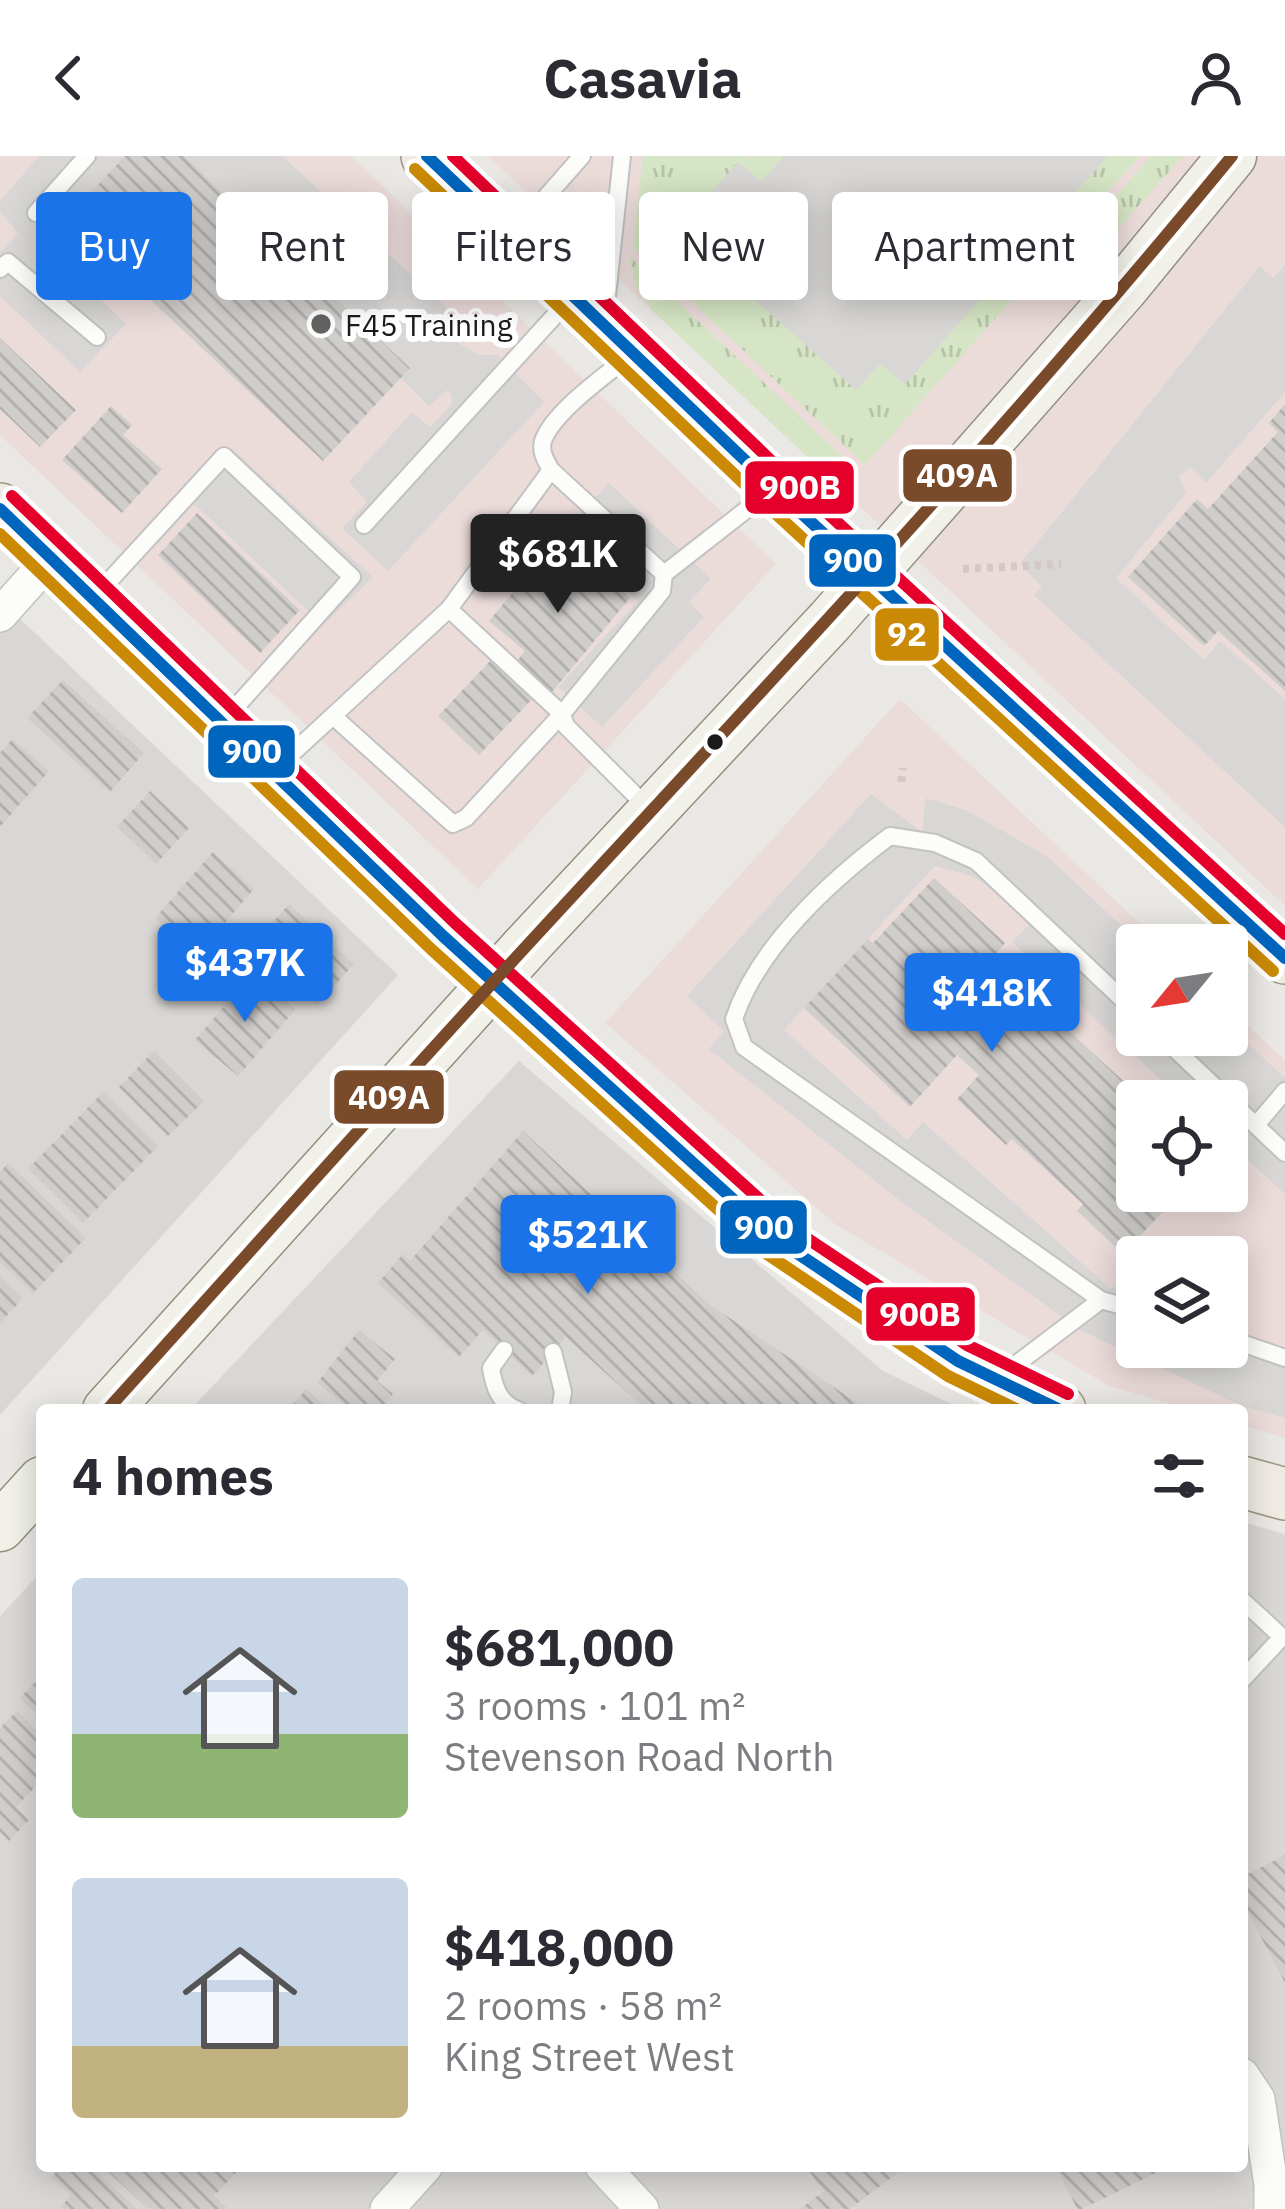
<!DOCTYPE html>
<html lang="en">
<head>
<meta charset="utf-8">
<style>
	:root { --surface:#fff; --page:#f7f7f7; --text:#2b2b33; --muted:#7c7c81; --accent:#1a73e8 }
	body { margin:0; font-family:"IBM Plex Sans",sans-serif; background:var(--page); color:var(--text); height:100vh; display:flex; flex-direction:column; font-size:45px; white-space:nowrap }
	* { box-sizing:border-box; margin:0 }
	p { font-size:39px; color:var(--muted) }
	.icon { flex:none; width:66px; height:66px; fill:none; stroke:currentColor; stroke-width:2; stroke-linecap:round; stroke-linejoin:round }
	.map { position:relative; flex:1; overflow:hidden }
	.details { position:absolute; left:36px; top:1248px; width:1212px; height:768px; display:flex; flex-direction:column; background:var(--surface); border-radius:12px; box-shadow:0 6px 30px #0003 }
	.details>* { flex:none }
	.top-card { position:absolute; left:36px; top:36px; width:1215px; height:108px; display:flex; gap:24px }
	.needle { width:78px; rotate:240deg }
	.buttons { position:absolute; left:1116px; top:768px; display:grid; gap:24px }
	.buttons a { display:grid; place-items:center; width:132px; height:132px; border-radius:12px; background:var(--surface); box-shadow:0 6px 30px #0003; font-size:60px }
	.price { position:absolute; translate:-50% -102px; padding:0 27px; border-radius:12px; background:var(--accent); color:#fff; font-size:39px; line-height:78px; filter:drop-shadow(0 3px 6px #0008) }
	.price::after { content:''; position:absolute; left:50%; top:72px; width:36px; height:27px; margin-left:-18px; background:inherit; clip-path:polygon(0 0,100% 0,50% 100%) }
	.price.active { background:#222; color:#fff }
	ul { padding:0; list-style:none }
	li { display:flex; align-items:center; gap:36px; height:300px; padding:0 36px }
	li span { display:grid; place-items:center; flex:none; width:336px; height:240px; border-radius:12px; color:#555 }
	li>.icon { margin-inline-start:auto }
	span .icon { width:144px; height:144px; fill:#fffc; stroke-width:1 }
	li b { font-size:51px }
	h2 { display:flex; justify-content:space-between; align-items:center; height:144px; padding:0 36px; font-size:51px }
	.pill { padding:0 42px; border-radius:12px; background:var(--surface); box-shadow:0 6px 30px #0003; font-size:42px; line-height:108px }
	.pill.active { background:var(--accent); color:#fff }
	header { display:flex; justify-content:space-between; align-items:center; height:156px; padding:0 36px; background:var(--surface); font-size:54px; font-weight:800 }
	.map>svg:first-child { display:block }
	.residential { fill:#d9d7d5 }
	.commercial { fill:#ebdcda; fill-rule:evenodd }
	.religious { fill:#d8d7d5 }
	.grass { fill:url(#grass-tufts) }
	.building { fill:url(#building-back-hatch) }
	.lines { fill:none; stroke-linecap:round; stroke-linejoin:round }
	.lane-casing { stroke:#c2c2c0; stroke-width:20 }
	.street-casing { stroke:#c2c2c0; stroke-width:36 }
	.secondary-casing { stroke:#90917e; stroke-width:51 }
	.primary-casing { stroke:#9e9583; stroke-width:54 }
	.path { stroke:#d4c8c5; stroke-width:8; stroke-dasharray:6 6; stroke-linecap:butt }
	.lane { stroke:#fcfcfb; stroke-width:16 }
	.street { stroke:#fcfcfb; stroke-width:33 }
	.secondary { stroke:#f1f1ea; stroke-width:48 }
	.primary { stroke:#efebe4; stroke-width:51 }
	.bus-1-casing { stroke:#fff; stroke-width:21 }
	.bus-2-casing { stroke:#fff; stroke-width:21 }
	.bus-3-casing { stroke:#fff; stroke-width:21 }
	.bus-4-casing { stroke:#fff; stroke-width:21 }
	.bus-1 { stroke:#0065bd; stroke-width:12 }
	.bus-2 { stroke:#cb8a05; stroke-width:12 }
	.bus-3 { stroke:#e4002b; stroke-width:12 }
	.bus-4 { stroke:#7a4b2a; stroke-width:12 }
	.poi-dot { fill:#636361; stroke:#fff; stroke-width:4.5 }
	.bus-dot { fill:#1b1b1b; stroke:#fff; stroke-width:4.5 }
	.labels { text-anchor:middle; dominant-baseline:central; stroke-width:12; stroke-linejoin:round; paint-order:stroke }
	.poi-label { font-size:30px; fill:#1b1b1b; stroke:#fff; text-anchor:start }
	.line-badge { stroke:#fff; stroke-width:4.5 }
	.badge-label { font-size:33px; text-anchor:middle; font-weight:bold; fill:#fff }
</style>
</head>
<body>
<header><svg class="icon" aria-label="back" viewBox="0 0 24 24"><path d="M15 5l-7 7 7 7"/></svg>Casavia<svg class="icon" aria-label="person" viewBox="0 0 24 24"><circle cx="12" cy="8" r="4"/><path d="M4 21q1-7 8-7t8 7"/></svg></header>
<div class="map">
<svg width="1285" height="2053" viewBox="0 0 1285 2053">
	<defs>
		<pattern id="grass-tufts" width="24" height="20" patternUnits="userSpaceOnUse" patternTransform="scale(3)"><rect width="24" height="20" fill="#d6e5c5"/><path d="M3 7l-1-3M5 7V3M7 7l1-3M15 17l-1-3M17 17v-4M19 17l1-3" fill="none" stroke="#b7c4a9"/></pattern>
		<pattern id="building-back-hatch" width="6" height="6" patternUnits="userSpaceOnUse" patternTransform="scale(3)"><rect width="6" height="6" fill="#d0cecb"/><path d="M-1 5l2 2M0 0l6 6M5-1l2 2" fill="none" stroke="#b2b0ae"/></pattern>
	</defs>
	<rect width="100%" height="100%" fill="#eae8e4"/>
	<!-- residential -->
	<path class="residential" d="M0,444L398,819L0,1259Z
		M519,905L883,1215L964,1254H190Z
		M1242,1366L1285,1378V2053H0V1460L42,1415V2010H1242Z"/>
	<!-- commercial -->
	<path class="commercial" d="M0,0H351L776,408L478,733L0,279Z
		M488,0H1285V750L817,310Z
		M900,543L1163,789H1137V879H1227V850L1285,904V1282L1242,1269V1254H1191L1109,1230L835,1068L605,867ZM1137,945H1227V1035H1137ZM1137,1101H1227V1191H1137Z"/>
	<!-- religious -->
	<path class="religious" d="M39,0L137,1L48,93L126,168L80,216L0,140V96L18,77L0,56V45Z
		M174,0H282L468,171L457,186L479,199H498L544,246L388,415L342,372L367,346L349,326L412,256L430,271L452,248V240L447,234L429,250Z
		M783,0H1108L905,229L880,208L856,234L700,96L697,52L738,5L781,4Z
		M1285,109V236L1206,327L1190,311L1179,321L1186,337L1116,422L1204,504L1220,485L1285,543V671L1034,439L1042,431L1020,408L1260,110L1273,122Z
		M235,296L373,421L323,469L189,343Z
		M609,327L711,423L689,446L704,461L602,571L558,531L638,445L564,375Z
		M871,638L922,676L926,642L966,654L1048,701L1142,789H1137V879H1227V868L1285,922V1038L1227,985V945H1184L1012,786L1032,766L975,721L935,710L784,874L907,984L923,966L1111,1133L1137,1113V1191H1227V1181L1285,1193V1262L1240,1249L1082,1175L903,1047L709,893L724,875L687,840Z"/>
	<!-- grass -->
	<path class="grass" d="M643,0H747L751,3L754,0H783L762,26L738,6L698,51L721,73L701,96L856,234L880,208L905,228L1108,0H1140L865,309L633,91Z
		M1151,0H1183L1092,102L1061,127L1047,117Z
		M629,100L859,316L853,322H840L817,310L653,155L636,132Z"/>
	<!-- building -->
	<path class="building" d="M125,0H184L410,212L323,305L65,64Z
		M0,182L76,254L40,291L0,253Z
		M1285,248V535L1218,475L1204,490L1128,421L1197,343L1208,353L1278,276L1269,267Z
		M111,250L132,269L123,279L162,313L122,357L62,304Z
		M197,357L300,454L260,497L158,399Z
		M552,390L586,419L594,411L630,442L552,536L516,506L525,495L489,465Z
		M492,503L533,542L479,599L438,560Z
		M63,524L144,597L110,636L27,562Z
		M12,583L49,615L0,671V597Z
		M150,635L189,672L156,708L117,671Z
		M213,696L254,733L197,799L155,762Z
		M934,722L1005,787L991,803L1145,945H1137V1035H1182L1123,1098L1077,1055L1083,1048L1012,983L1006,989L957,943L979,919L957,899L910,951L804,852L868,783L873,787Z
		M289,748L354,808L317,849L252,790Z
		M253,817L295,854L238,920L195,884Z
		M154,895L204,945L168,980L119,931Z
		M103,936L158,990L83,1067L28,1013Z
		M523,975L710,1149L868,1254H646L566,1181L532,1220L483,1174L459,1201L378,1127L403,1098L410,1105Z
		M8,1007L86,1082L33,1137L0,1106V1016Z
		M0,1120L23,1142L0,1167Z
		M359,1174L395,1203L377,1225L393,1238L380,1254H351L317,1227Z
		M306,1233L330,1254H288Z
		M42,1519V1564L20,1542Z
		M17,1555L42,1580V1606L34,1614L42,1624L16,1651L29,1664L9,1685L0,1676V1572Z
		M1285,1699V1827L1242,1745V1721Z
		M62,2010H90L137,2053H59L71,2039L51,2021Z
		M102,2010H242L214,2040L228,2053H148Z
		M805,2010H897L900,2015L850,2053H800L824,2035Z
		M1056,2010H1170L1082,2053H1077Z"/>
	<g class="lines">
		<defs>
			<path id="lane" d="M36,57L87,0
				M516,75L582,0
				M0,113L8,106L97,181
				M605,159L622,0
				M629,200C605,220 553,256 543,285C540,296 546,305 551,314L664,418L662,435L562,558L566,570L647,651
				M364,369L568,145
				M664,418L769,336
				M99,436L224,300L352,421L226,562
				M449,453L551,314
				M274,614L449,453L562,558L466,662L453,668L333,560
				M1137,857L976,705L935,687L890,680C830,725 758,791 734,863L744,891L1101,1144L1137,1154
				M1160,879L1285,997
				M1256,969L1285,935
				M1227,1182L1285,1202
				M504,1194L491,1212C494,1231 499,1247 518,1254
				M553,1196L563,1236L560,1254
				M1002,1219L1101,1144
				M1242,1444L1282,1481L1242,1524"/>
			<path id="street" d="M0,459L51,402
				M1242,1919L1258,1943L1271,2029V2053
				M602,2010L642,2053
				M387,2053L426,2010"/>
			<path id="secondary" d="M107,1254L530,786L830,465L1123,133L1232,0
				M0,1371L42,1325"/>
			<path id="primary" d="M427,0L774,332L1285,802
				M0,353L443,780L779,1085L958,1205L1060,1254
				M1242,1326L1285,1338"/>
		</defs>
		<!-- lane casing -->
		<use href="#lane" class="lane-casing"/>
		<!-- street casing -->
		<use href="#street" class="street-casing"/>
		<!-- secondary casing -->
		<use href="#secondary" class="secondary-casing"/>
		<!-- primary casing -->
		<use href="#primary" class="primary-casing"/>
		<!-- path -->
		<path class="path" d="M963,413L1061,408
			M901,626L903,612"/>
		<!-- lane -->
		<use href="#lane" class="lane"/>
		<!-- street -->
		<use href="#street" class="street"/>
		<!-- secondary -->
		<use href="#secondary" class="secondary"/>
		<!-- primary -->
		<use href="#primary" class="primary"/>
		<defs>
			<path id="bus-1" d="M427,0L774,332L1285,802
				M0,353L443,780L779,1085L958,1205L1060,1254"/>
			<path id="bus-2" d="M415,13L762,345L1273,815
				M0,378L431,793L767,1098L948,1220L1018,1254"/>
			<path id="bus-3" d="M453,0L786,319L1285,778
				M12,340L455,767L790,1071L967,1189L1068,1238"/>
			<path id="bus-4" d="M107,1254C249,1097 389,939 532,784C770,526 1010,271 1232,0"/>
		</defs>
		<!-- bus-1 casing -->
		<use href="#bus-1" class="bus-1-casing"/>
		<!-- bus-2 casing -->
		<use href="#bus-2" class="bus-2-casing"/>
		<!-- bus-3 casing -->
		<use href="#bus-3" class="bus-3-casing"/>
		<!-- bus-4 casing -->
		<use href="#bus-4" class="bus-4-casing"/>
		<!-- bus-1 -->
		<use href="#bus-1" class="bus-1"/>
		<!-- bus-2 -->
		<use href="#bus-2" class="bus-2"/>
		<!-- bus-3 -->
		<use href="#bus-3" class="bus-3"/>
		<!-- bus-4 -->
		<use href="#bus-4" class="bus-4"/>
	</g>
	<!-- markers -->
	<circle class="poi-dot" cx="321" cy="168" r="12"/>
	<circle class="bus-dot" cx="715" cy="586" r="10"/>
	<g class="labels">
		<!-- poi labels -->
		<g class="poi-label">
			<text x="345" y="168">F45 Training</text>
		</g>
	</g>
	<g class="line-badge">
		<rect x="901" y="291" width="113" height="57" rx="12" fill="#7a4b2a"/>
		<rect x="743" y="303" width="113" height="57" rx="12" fill="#e4002b"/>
		<rect x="807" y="376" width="91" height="57" rx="12" fill="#0065bd"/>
		<rect x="873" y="450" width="68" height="57" rx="12" fill="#cb8a05"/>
		<rect x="206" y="567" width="91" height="57" rx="12" fill="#0065bd"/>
		<rect x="332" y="912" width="114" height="58" rx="12" fill="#7a4b2a"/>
		<rect x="718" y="1042" width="91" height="58" rx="12" fill="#0065bd"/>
		<rect x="864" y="1129" width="113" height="58" rx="12" fill="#e4002b"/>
	</g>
	<g class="badge-label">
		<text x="957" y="331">409A</text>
		<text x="800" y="343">900B</text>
		<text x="853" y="416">900</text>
		<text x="907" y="490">92</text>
		<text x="252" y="607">900</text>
		<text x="389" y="953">409A</text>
		<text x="764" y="1083">900</text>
		<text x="920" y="1170">900B</text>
	</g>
</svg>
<div class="buttons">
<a><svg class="needle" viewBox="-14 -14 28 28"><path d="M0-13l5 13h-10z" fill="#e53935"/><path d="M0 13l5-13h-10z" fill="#7c7c81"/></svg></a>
<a><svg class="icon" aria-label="locate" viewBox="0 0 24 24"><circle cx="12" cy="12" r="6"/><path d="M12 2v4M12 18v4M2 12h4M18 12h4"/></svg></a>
<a><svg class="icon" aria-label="layers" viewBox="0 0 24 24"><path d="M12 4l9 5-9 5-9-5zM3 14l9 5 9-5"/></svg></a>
</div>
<b class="price active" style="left:558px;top:460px">$681K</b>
<b class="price" style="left:245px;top:869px">$437K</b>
<b class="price" style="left:992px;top:899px">$418K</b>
<b class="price" style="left:588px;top:1141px">$521K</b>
<div class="top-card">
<a class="pill active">Buy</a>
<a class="pill">Rent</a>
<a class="pill">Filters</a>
<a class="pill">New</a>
<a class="pill">Apartment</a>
</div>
<section class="details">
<h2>4 homes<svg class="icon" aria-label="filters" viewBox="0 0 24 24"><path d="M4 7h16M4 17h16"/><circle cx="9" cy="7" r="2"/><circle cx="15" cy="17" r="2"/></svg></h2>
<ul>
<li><span style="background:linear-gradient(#c9d6e8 65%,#8fb573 0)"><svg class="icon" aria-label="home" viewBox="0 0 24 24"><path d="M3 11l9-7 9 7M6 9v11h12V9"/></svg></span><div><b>$681,000</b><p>3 rooms · 101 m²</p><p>Stevenson Road North</p></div></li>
<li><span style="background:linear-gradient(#c9d6e8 70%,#c2b280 0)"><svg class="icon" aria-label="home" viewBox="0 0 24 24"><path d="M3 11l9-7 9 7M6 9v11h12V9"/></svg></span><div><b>$418,000</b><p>2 rooms · 58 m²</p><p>King Street West</p></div></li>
</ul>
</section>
</div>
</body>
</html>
